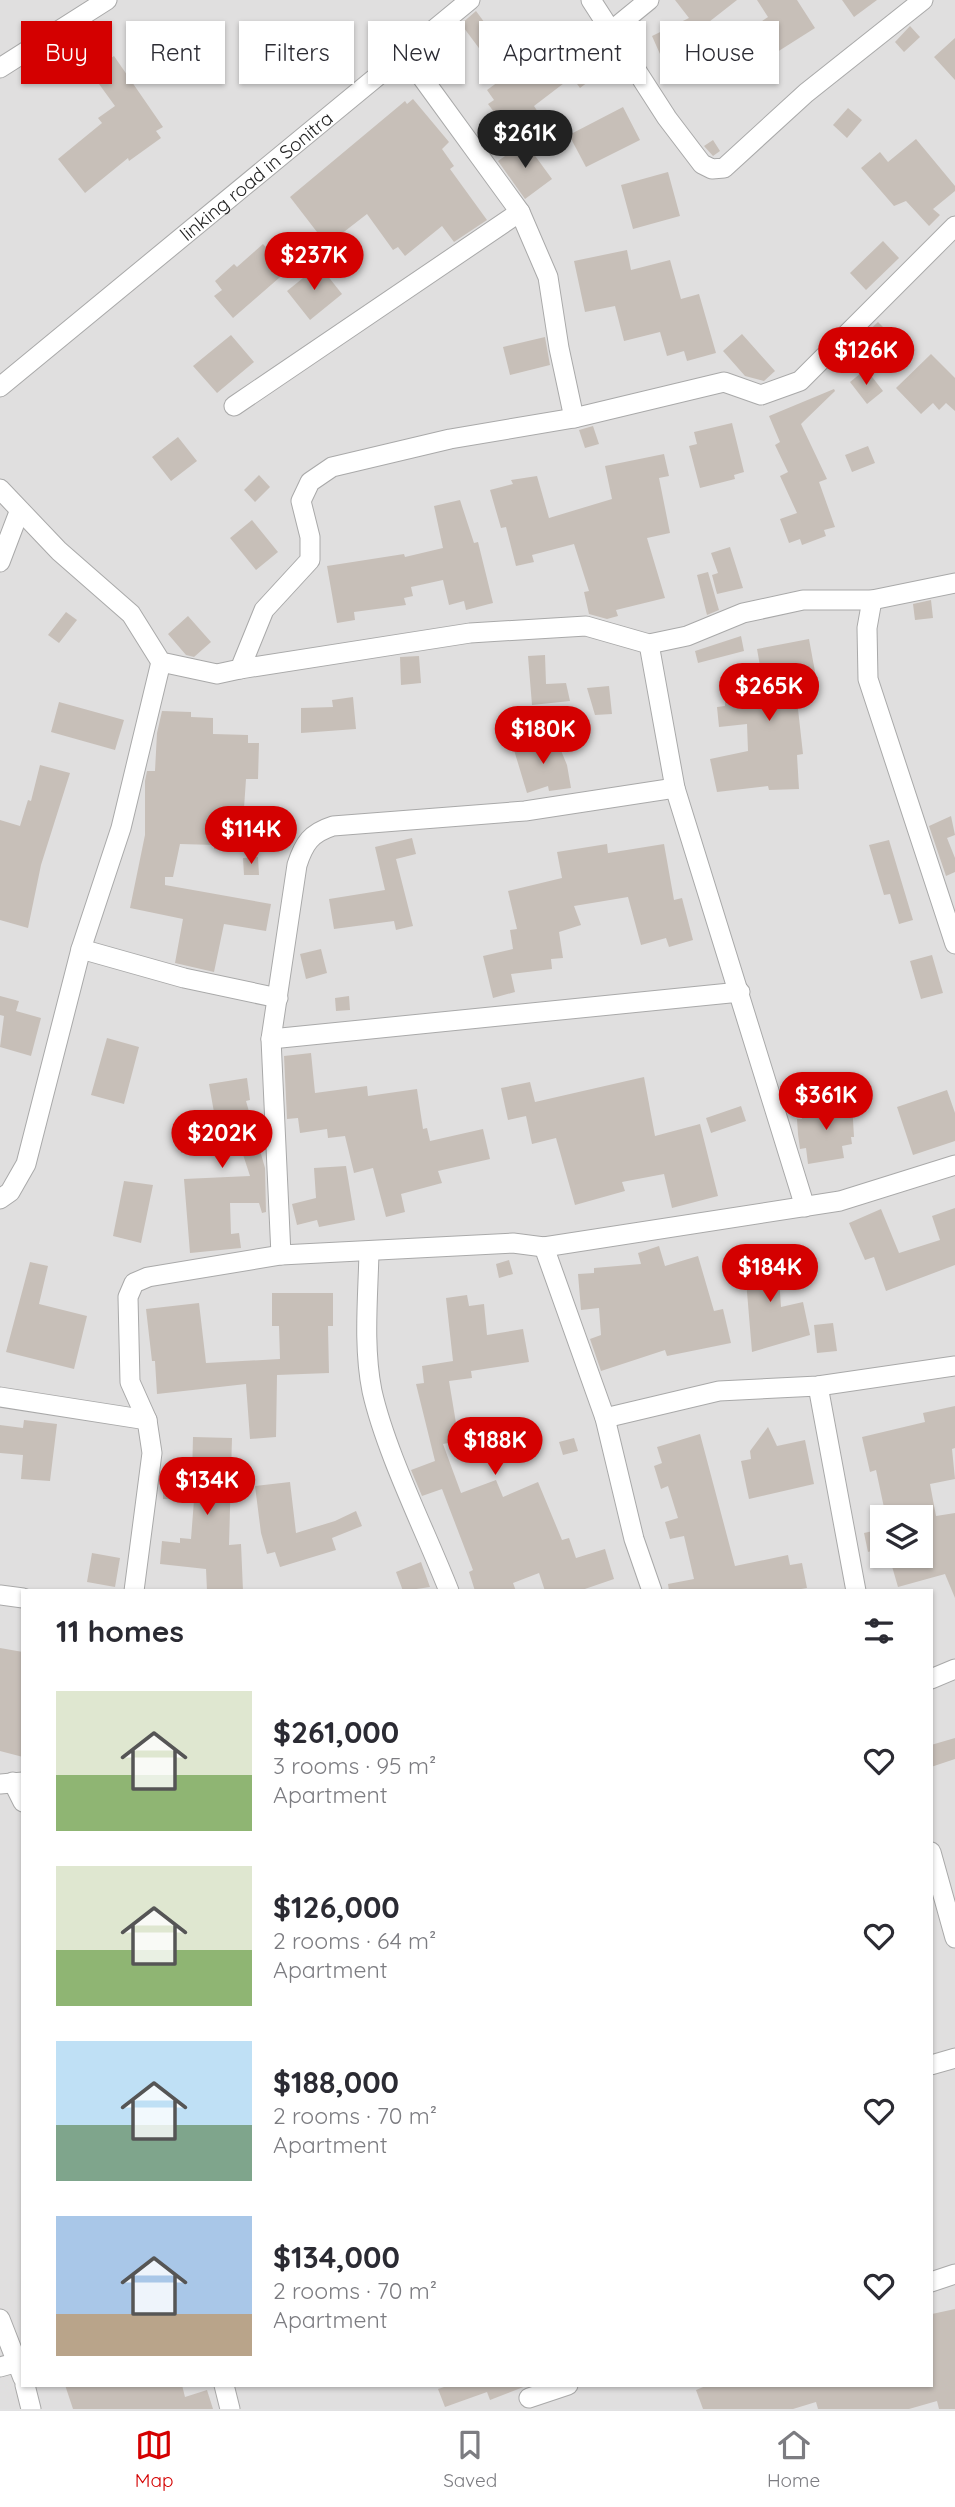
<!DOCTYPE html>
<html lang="en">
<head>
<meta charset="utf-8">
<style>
	:root { --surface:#fff; --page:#f7f7f7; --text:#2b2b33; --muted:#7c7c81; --line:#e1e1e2; --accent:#d40000 }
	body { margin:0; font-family:Quicksand,sans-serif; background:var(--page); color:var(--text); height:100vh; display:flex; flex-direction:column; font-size:26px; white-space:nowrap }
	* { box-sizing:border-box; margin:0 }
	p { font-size:23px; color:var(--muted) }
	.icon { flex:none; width:38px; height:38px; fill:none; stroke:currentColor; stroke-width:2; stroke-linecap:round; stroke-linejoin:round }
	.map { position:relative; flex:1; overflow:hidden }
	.sheet { position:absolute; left:21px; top:1589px; width:912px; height:798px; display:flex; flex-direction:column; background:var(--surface); border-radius:0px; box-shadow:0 2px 5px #0004 }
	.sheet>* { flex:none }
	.guide { position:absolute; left:21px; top:21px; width:914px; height:63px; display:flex; gap:14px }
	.buttons { position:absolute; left:870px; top:1505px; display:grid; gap:14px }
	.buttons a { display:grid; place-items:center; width:63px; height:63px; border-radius:0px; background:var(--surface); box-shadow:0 2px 5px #0004; font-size:35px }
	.price { position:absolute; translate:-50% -60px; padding:0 16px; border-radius:24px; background:var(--accent); color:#fff; font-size:23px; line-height:46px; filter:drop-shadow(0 2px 4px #0008) }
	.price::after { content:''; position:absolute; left:50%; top:42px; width:21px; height:16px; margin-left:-10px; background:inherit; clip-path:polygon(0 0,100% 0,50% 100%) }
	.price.current { background:#222; color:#fff }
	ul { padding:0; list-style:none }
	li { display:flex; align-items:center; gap:21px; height:175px; padding:0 35px }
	li span { display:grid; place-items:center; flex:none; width:196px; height:140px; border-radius:0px; color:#555 }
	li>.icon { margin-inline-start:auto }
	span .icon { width:84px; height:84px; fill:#fffc; stroke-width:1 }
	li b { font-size:30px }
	h2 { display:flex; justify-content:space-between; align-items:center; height:84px; padding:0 35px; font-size:30px }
	.pill { padding:0 24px; border-radius:0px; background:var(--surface); box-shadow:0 2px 5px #0004; font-size:24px; line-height:63px }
	.pill.current { background:var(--accent); color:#fff }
	.tabs { display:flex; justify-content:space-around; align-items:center; height:98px; border-top:2px solid var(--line); background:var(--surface); font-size:19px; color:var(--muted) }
	.tabs a { display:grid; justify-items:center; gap:4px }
	.tabs .current { color:var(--accent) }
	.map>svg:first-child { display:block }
	.residential { fill:#e0dfdf; fill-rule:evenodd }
	.building { fill:#c7bfb8 }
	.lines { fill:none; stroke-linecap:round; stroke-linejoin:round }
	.minor-casing { stroke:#a9a9a9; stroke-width:21 }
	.minor { stroke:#fff; stroke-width:19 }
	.labels { text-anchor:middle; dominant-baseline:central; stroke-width:7; stroke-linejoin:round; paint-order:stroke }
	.street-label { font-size:19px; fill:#222; stroke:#fff }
</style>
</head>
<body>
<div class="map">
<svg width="955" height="2409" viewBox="0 0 955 2409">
	<rect width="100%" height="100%" fill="#f2efe9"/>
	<!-- residential -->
	<path class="residential" d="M0,0H955V2409H0ZM882,1517H920V1556H882ZM23,1591H931V2385H23Z"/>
	<!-- building -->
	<path class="building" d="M675,0H737L691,36L705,65L675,79L671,71L668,72L652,36L689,18Z
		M757,0H797L815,28L774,54L770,49L729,80L716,63L758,30L756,25L768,17Z
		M842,0H877L854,17Z
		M476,11L524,76L554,53L548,44L576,23L609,66L580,88L572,77L534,106L538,112L513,129L502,113L497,116L488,104L494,100L487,90L502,79L461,24Z
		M910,26L920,37L904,52L895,42Z
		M189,28L198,42L183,53L174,39Z
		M955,38V80L934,57Z
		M114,56L163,127L156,131L161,138L129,161L128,158L85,193L58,159L102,123L98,118L115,106L91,73Z
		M413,99L449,142L442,149L454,166L450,169L487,220L454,242L442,226L405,256L398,247L393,250L367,214L327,245L290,197L405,101L407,104Z
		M623,107L640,140L586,167L569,135Z
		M848,108L862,120L847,138L833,125Z
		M916,139L955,186V191L933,209L940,215L929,226L906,201L894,206L861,168L880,152L888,162Z
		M713,140L720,151L713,156L704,146Z
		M525,142L552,179L525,199L498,161Z
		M668,172L680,216L633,229L621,185Z
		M883,241L899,258L866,290L850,273Z
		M263,244L287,271L233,318L214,296L222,290L215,281L234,264L237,267Z
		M627,250L631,270L670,260L681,299L699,294L716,353L687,361L684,351L667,356L660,332L624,341L615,306L585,312L574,261Z
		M319,265L342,294L310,320L287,291Z
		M878,322L893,337L877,353L862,337Z
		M742,334L775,371L764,381L745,376L723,351Z
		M231,335L254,362L217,393L193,366Z
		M545,337L550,365L510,375L503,347Z
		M931,354L955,378V411L946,403L939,410L933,403L921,414L896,388Z
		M866,369L883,391L867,404L850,382Z
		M834,389L835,391L801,424L827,479L819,482L835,527L824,530L826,536L802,545L800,539L789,543L780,519L797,513L780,476L788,472L775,445L780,442L769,416Z
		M732,423L744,472L734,475L735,479L700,488L689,446L697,444L694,432Z
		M593,426L599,444L585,448L579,430Z
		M178,437L197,461L171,481L152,457Z
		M868,446L875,463L852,472L845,455Z
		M664,454L669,476L659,478L670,533L647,538L665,598L616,610L618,616L607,619L589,614L584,592L589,591L574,544L532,555L534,562L516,566L506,527L501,528L490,490L513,484L511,480L537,476L549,518L612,499L605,466Z
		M259,475L270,487L255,502L244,490Z
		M460,500L474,543L478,542L493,603L466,610L464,601L449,605L443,580L411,587L413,596L404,598L406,605L354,612L355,620L337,623L327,566L404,554L405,557L443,548L434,506Z
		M252,520L278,552L256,570L230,538Z
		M730,547L743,588L717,594L712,575L718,573L711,553Z
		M708,572L719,610L707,615L697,575Z
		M931,600L933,618L915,620L913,604Z
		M66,612L77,620L59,643L48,635Z
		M188,616L211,642L194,657L186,655L168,634Z
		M741,636L744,651L698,663L695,651Z
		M809,639L818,688L796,691L803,754L797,755L799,789L769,790L768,786L717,792L710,759L748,751L747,724L719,727L717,707L725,706V699L765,694L757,649Z
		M545,655L546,684L566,683L570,701L532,705L528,656Z
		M419,656L421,683L401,685L400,657Z
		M609,686L612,714L595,715L587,688Z
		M353,697L356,729L301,733V708L333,707L332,700Z
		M59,702L124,720L115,750L51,732Z
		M162,711L191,712V717L213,718V734L248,735V743H259L258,779H246L241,852L214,849L215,845L180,844L173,877H165V885L271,904L266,931L224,924L214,972L175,963L183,919L130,908L145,835V781L147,771H155L157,733Z
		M555,736L567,765L571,788L549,791L548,786L527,793L514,750Z
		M40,765L70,773L41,865L28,928L0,920V820L20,826L28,800L31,801Z
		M951,816L955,835L947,838L955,858V872L946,876L929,826Z
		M412,838L416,854L396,859L413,926L396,930L394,921L334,929L329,899L385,890L375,847Z
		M889,840L913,920L899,924L890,894L884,895L869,845Z
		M607,844L608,853L664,844L674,900L682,898L693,940L669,947L666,938L641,945L628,897L574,906L581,925L559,932L563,958L551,959L552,969L511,974L515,992L493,998L483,956L513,949L510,930L517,929L508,891L562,878L557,852Z
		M258,857L259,875H244L243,858Z
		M321,949L327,973L306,979L300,954Z
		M932,955L943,993L921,999L910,961Z
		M0,996L19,1001L16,1011L41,1018L31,1056L0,1047L4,1016L0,1015Z
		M349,996L350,1010L336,1011L335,998Z
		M107,1038L139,1047L124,1104L91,1095Z
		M311,1053L315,1093L367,1086L368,1096L417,1089L423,1129L427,1128L430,1141L483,1129L490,1159L438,1171L442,1183L401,1194L405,1212L386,1217L373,1168L354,1173L345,1136L328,1138L327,1129L300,1133L298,1118L287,1119L284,1056Z
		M644,1077L655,1136L700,1124L718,1196L672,1208L664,1174L622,1182L625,1191L575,1205L556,1138L532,1144L526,1116L508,1120L501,1088L530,1082L535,1102Z
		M247,1078L250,1100L246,1101L265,1168L266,1212L262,1213L259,1203H230L231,1234L239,1233L241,1248L190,1253L184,1179L250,1176L236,1133L208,1137L210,1150L181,1153L177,1123L215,1118L209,1084Z
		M947,1090L955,1113V1141L913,1155L897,1107Z
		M852,1103L854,1137H851L852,1144L842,1146L844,1158L808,1164L806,1148L800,1149L798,1134L797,1119H802L801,1111Z
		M741,1106L746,1121L711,1133L706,1118Z
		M346,1166L355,1220L319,1227L317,1220L297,1225L292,1204L316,1198L314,1168Z
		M124,1181L153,1185L141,1243L113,1236Z
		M955,1208V1265L886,1291L874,1257L865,1260L849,1223L881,1209L899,1253L940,1240L932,1216Z
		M659,1246L665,1266L698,1256L714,1311L723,1309L731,1343L667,1356L665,1350L601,1371L590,1339L601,1335L599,1308L581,1310L578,1274L594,1273V1268L641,1264L638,1253Z
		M777,1249L781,1307L803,1302L810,1335L752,1352L744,1256H749V1251Z
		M509,1260L513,1274L499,1278L496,1264Z
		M30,1262L48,1266L39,1304L87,1316L74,1369L6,1352Z
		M272,1293H333V1326H328L329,1373L277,1375L276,1437L250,1439L246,1384L157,1394L155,1361H152L146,1309L199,1303L206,1363L280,1359L279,1326H272Z
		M467,1295L469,1306L484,1304L487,1335L523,1329L529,1362L471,1371L472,1378L449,1381L459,1441L443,1444L461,1493L496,1480L503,1497L538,1482L562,1540L569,1538L576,1558L605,1549L614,1579L579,1591H545L539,1573L513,1583L516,1591H475L469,1572L473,1570L442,1489L422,1496L411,1470L435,1461L416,1384L424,1383L422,1366L453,1361L446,1298Z
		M833,1323L837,1351L817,1353L814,1325Z
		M955,1406V1448L952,1449L955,1479L930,1484L936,1516L955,1513V1598L945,1574L898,1587L889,1556H920V1517H886L876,1470L870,1472L862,1437L925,1422L923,1413Z
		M24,1420L57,1424L50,1481L21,1479L23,1455L0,1453V1425L23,1428Z
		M768,1427L777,1446L805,1440L814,1484L749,1499L741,1461L751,1459L750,1451Z
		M700,1434L735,1566L788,1555L790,1565L802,1563L807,1588L789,1591H669L668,1584L694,1579L684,1536L670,1539L665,1522L678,1518L668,1486L661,1489L654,1466L662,1463L657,1447Z
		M193,1437L232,1438L229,1545L241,1544L243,1591H207L206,1569L160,1564L162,1541L180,1543V1538L191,1539L194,1500L163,1499L164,1476L192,1477Z
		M574,1438L578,1451L563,1455L559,1442Z
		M290,1482L296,1533L335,1521L356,1511L362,1526L332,1538L336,1550L280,1567L275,1552L267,1554L261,1533L255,1486Z
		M882,1529V1548L868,1552L864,1533Z
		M92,1553L120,1558L115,1587L87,1582Z
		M421,1562L430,1587L403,1591L396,1572Z
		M0,1648L23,1652V1757L0,1751Z
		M955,1738V1759L931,1767V1745Z
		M955,2309V2409H939L937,2401L909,2409H818L816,2402L793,2409H703L696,2390L708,2385H931L932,2314Z
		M65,2385H182L185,2397L207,2390L213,2409H73Z
		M450,2385H526V2386L490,2400L487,2392L445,2407L438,2389Z"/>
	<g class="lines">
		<defs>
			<g id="minor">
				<path d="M591,0L667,118L702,164L712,169L724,168L806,93L923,0"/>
				<path d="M611,31L649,0"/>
				<path d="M403,57L421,76L520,212L548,277L559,348L574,418"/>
				<path d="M0,68L107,0"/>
				<path id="s1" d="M0,387L470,0"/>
				<path d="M234,406L520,212"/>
				<path d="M0,489L59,551L131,614L161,662L217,674L240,669L264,610L310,560V537L301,501L310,482L332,467L450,439L574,418L724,382L761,395L800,381L955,226"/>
				<path d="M0,562L19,512"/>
				<path d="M872,600L867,628L868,679L955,944"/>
				<path d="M649,644L675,788L805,1207"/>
				<path d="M240,669L470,633L586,626L649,644L687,636L743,613L803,600H872L955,583"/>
				<path d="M81,949L184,978L278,998"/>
				<path d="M271,1039L740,992"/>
				<path d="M0,1199L10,1192L26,1164L81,949L121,828L161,662"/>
				<path d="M544,1247L605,1418L634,1539L652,1591"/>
				<path d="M369,1252C368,1297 363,1346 372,1391C386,1453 425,1530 449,1591"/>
				<path d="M281,1255L271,1039L297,865C304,843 311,833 333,826L525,811L675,788"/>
				<path d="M818,1386L856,1591"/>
				<path d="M0,1397L147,1420"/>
				<path d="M605,1418L719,1391L818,1386L955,1366"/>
				<path d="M134,1591L152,1453L147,1420L130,1382L128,1297L134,1283L148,1277L281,1255L513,1243L544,1247L840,1201L955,1165"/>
				<path d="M0,1595L23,1598"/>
				<path d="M931,1679L955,1669"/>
				<path d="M13,1782L23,1802"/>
				<path d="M0,1784L23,1782"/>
				<path d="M931,1852L955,1938"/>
				<path d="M931,2065L955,2058"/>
				<path d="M931,2282L955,2274"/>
				<path d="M0,2319L23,2378"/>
				<path d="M0,2367L18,2362"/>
				<path d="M25,2385L31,2409"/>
				<path d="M224,2385L230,2409"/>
				<path d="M529,2398L568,2385"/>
			</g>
		</defs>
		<!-- minor casing -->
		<use href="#minor" class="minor-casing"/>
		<!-- minor -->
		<use href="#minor" class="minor"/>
	</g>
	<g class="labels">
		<!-- street labels -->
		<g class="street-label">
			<text stroke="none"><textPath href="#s1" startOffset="332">linking road in Sonitra</textPath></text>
		</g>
	</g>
</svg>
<div class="buttons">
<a><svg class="icon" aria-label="layers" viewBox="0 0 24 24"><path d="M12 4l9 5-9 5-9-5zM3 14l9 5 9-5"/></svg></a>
</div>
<b class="price current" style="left:525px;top:170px">$261K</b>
<b class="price" style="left:314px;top:292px">$237K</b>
<b class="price" style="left:866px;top:387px">$126K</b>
<b class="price" style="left:769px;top:723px">$265K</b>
<b class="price" style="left:543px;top:766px">$180K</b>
<b class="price" style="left:251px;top:866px">$114K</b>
<b class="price" style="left:826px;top:1132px">$361K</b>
<b class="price" style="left:222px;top:1170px">$202K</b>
<b class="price" style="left:770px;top:1304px">$184K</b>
<b class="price" style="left:495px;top:1477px">$188K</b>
<b class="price" style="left:207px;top:1517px">$134K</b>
<div class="guide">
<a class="pill current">Buy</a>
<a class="pill">Rent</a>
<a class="pill">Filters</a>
<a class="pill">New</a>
<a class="pill">Apartment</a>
<a class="pill">House</a>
</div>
<section class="sheet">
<h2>11 homes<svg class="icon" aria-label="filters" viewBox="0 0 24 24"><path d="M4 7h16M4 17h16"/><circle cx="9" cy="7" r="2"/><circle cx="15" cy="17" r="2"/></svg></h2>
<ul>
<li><span style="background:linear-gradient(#dfe7d0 60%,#8fb573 0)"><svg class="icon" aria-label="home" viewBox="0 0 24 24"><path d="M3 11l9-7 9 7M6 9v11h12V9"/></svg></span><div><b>$261,000</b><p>3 rooms · 95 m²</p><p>Apartment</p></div><svg class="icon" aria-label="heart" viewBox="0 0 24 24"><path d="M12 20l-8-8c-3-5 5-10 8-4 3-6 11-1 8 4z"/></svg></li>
<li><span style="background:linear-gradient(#dfe7d0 60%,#8fb573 0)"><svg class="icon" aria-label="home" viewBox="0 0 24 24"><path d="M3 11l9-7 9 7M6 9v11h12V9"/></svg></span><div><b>$126,000</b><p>2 rooms · 64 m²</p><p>Apartment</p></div><svg class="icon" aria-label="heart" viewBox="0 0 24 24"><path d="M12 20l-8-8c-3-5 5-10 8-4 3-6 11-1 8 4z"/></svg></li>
<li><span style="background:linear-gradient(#bfe0f5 60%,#7fa58c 0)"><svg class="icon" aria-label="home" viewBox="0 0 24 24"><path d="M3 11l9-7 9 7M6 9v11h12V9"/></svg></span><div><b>$188,000</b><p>2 rooms · 70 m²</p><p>Apartment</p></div><svg class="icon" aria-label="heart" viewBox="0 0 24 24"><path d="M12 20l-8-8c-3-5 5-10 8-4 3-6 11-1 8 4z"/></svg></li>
<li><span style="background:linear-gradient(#a9c7e8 70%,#b9a48a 0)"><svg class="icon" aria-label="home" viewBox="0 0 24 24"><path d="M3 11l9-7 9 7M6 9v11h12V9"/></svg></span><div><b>$134,000</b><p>2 rooms · 70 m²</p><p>Apartment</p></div><svg class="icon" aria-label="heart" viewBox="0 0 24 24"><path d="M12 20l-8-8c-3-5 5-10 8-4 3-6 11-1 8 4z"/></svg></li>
</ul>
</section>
</div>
<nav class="tabs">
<a class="current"><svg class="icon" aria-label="map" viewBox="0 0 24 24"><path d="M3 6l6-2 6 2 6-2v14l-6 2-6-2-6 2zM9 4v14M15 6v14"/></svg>Map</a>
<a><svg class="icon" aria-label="saved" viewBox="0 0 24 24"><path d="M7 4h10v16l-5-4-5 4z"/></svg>Saved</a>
<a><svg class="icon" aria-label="home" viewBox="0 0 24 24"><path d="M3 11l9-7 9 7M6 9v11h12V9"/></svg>Home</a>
</nav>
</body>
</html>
